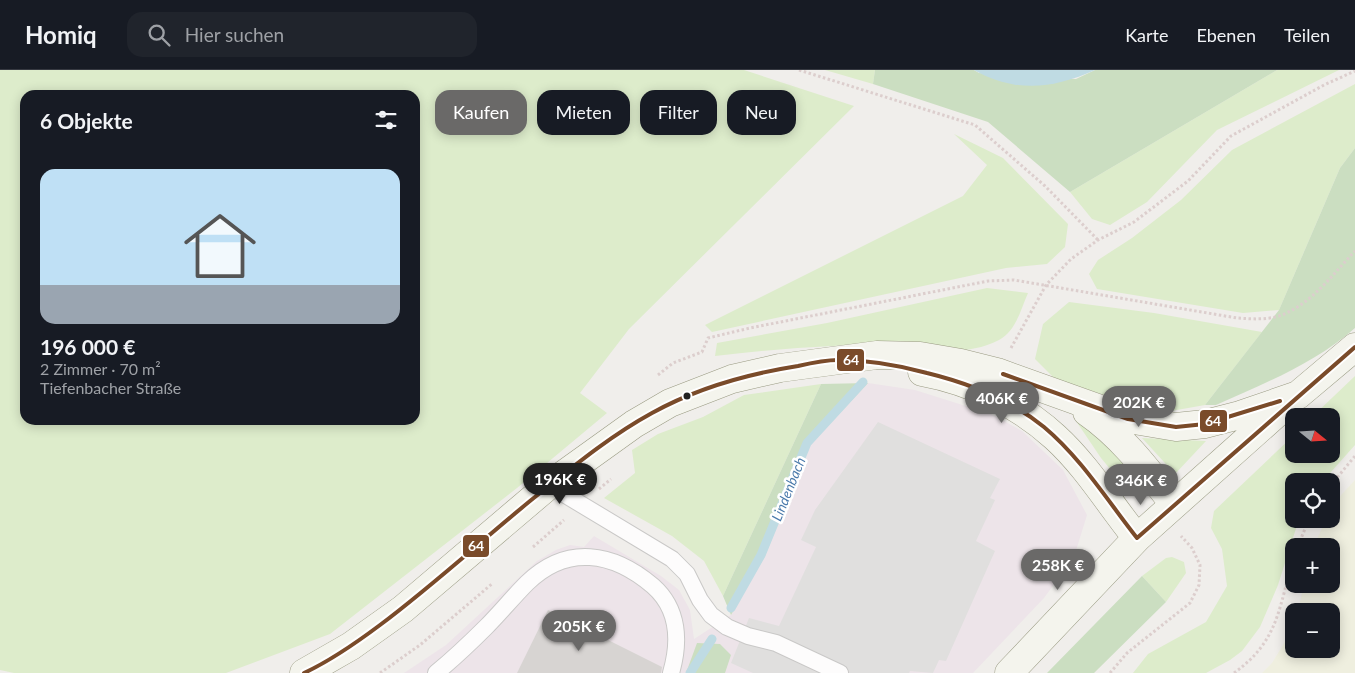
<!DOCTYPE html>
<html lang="de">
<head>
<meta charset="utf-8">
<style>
	:root { --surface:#171b24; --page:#20242c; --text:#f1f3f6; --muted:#9ea1a6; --line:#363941; --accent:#6a6968 }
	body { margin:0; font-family:Lato,sans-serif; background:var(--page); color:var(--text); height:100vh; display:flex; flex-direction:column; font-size:19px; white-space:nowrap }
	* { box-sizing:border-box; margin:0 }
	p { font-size:16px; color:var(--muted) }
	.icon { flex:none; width:28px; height:28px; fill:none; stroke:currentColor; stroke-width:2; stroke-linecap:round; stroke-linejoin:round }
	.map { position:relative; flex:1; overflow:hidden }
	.side { position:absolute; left:20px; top:20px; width:400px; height:335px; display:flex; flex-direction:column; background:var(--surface); border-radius:15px; box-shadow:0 2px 12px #0003 }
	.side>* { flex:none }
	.hud { position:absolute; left:435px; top:20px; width:475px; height:45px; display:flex; gap:10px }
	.needle { width:32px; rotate:108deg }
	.buttons { position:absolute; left:1285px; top:338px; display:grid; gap:10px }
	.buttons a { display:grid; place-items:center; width:55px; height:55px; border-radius:10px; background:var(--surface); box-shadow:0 2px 12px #0003; font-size:25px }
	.price { position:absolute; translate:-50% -42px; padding:0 11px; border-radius:18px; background:var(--accent); color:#fff; font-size:16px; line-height:32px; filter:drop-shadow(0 1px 2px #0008) }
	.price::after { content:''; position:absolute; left:50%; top:30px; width:15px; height:11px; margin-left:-8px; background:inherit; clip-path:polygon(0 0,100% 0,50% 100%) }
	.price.selected { background:#222; color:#fff }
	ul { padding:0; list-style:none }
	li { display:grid; align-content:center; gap:10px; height:265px; padding:0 20px }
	li span { display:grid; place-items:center; height:155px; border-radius:15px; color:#555 }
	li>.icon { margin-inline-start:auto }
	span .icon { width:90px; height:90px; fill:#fffc; stroke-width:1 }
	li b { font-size:21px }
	h2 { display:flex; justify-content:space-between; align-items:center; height:60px; padding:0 20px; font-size:21px }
	.tag { padding:0 18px; border-radius:15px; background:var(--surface); box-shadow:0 2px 12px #0003; font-size:18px; line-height:45px }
	.tag.selected { background:var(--accent); color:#fff }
	header { display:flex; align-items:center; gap:30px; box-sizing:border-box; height:70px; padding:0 25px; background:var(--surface); border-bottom:1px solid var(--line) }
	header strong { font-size:24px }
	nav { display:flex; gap:28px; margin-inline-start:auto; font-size:18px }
	.search { width:350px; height:45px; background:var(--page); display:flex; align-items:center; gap:12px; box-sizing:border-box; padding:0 18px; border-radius:15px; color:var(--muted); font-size:19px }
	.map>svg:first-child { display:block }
	.industrial { fill:#ede4e9 }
	.farmland { fill:#efefdf }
	.grass { fill:#ddeccb; fill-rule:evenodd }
	.forest { fill:#cbdec1 }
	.parking { fill:#e0dfde }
	.water { fill:#bfdbe3 }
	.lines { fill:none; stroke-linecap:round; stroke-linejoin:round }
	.stream { stroke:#bfdbe3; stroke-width:9 }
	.building { fill:#d7d4d2 }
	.lane-casing { stroke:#c9c8c7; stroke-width:18 }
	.secondary-casing { stroke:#999a82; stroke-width:29 }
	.path { stroke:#dccecd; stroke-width:3; stroke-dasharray:2.5 2.5; stroke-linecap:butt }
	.lane { stroke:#fdfcfc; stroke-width:16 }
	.secondary { stroke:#f4f4ed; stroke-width:28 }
	.bus-1-casing { stroke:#fff; stroke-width:8 }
	.bus-1 { stroke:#7a4b2a; stroke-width:4 }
	.bus-dot { fill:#222; stroke:#fff; stroke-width:2 }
	.labels { text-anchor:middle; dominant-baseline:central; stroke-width:5; stroke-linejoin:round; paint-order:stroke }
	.water-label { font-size:14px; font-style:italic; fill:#4a7aab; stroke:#fff }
	.line-badge { stroke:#fff; stroke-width:2 }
	.badge-label { font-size:14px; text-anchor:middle; font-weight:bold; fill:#fff }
</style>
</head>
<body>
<header>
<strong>Homiq</strong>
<div class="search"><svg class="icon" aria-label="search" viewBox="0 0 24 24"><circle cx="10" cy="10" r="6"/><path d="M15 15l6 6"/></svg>Hier suchen</div>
<nav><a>Karte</a><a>Ebenen</a><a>Teilen</a></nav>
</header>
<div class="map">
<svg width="1355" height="603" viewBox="0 0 1355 603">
	<rect width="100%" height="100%" fill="#f0eeeb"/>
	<!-- industrial -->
	<path class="industrial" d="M868,313L915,320L991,344L1022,361L1063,400L1087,445L1074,487L1044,528L973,603H404L446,575L537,491L556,480L570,475L584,477L594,466L661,506L679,520L690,540L694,569L731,545L765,486L810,375Z"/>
	<!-- farmland -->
	<path class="farmland" d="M1355,410V603H1262L1272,593L1286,570L1294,551V579H1331V541H1298L1304,514H1331V476H1314L1326,449H1331L1332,435Z"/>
	<!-- grass -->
	<path class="grass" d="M0,0H744L854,36L629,259L580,323L607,343L517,418L330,564L226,603H14L0,600ZM25,25H415V350H25Z
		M825,0H875L873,14Z
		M1277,0H1339L1217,60L1147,132L1110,155L1092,149L1070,122Z
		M1355,14V78L1340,98L1279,240L1243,243L1097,219L1089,204L1098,190L1132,168L1181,130L1232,80Z
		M954,64L1003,88L1068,154L1065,177L1047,194L1006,198L712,262L705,255L963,126L987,95Z
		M987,218L1028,223C1021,239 1016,261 999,270C961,290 915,276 875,274C861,273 847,275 833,276C794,278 755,281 715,286L717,273L827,253Z
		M1069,232L1154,243L1262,262L1205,335L1160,343L1055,309L1035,289L1043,254Z
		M1355,306V375L1323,411H1294V449H1299L1278,515L1260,557L1242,581L1230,590L1206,603H1133L1148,584L1206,552L1227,516L1222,479L1211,458L1214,441L1294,365V384H1331V346H1313Z
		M821,314L723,526L704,491L672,466L604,428L635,403L632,380L658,364L703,347L744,325Z
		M1074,348C1103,371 1126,388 1143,421L1121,412L1101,388Z
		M1142,368L1206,371L1175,404Z
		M1172,487L1184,492L1186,503L1166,532L1142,506L1166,488Z"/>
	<!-- forest -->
	<path class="forest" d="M875,0H974L979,3L1076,9L1095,0H1277L1070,122L988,52L873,14Z
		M1355,78V258C1314,294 1265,313 1216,335H1205L1279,240L1340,98Z
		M868,313L810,375L765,486L731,545L723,526L821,314Z
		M1142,506L1166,532L1094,603H1047Z
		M697,573L720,574L731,585L725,603H686Z"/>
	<!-- parking -->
	<path class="parking" d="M878,352L1000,409L990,428L995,430L976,471L995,481L946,591L939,590L933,603L910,601L909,603H753L731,593L749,548L779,556L816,477L801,470L815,440Z"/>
	<!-- water -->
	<path class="water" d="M974,0H1095C1053,19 1015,23 974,0Z"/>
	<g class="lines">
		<!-- stream -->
		<path class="stream" d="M731,538L761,485L807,373L863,312
			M690,603L712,569"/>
	</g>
	<!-- building -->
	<path class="building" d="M548,540L662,597L661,603H517Z"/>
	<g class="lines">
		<defs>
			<path id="lane" d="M549,415L672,489L687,504L700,530L711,545L727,557L748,566L776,573L840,603
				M436,603C453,589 470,573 486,557C500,543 513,527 527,513C567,474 613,482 653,516C679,539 680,572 671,603"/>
			<path id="secondary" d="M922,302C971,311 1019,334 1055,367C1087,396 1110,435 1137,468
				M1087,342C1122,366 1148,401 1174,434
				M304,603L351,576L403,539L549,415L634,354L670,333L732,309L780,298L877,285L920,286L961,293L997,302L1128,349L1176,357L1205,354L1240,345L1298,325L1355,277
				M1009,603L1137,468L1287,334"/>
		</defs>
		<!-- lane casing -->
		<use href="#lane" class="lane-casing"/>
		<!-- secondary casing -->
		<use href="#secondary" class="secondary-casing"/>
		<!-- path -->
		<path class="path" d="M799,0L975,55L1045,116L1098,170
			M1011,278L1046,215L1071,189L1098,170L1134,152L1188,111L1231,66L1324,15L1355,1
			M658,305L673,293L702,282L708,268L750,258L988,211L1014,210L1237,248C1251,249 1266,250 1279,246C1311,235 1333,204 1355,181
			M1331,415L1355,386
			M599,419L611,409
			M1298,476L1309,449
			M533,477L564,450
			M380,603L420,575L493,513
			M1110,603L1127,583L1190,533L1199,515L1200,495L1192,478L1181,466
			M1234,603C1280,570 1278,537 1294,488"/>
		<!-- lane -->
		<use href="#lane" class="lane"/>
		<!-- secondary -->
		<use href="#secondary" class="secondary"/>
		<defs>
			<path id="bus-1" d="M1003,304L1128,349L1176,357L1205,354L1280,331
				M304,603C332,590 356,573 380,555C432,516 480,472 530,431C569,400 608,367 652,343C697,318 747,304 798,296C811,293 825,290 838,290C868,290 898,295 927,303C968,313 1011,330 1044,357C1081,388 1107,430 1137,468L1355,277"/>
		</defs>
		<!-- bus-1 casing -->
		<use href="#bus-1" class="bus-1-casing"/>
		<!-- bus-1 -->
		<use href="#bus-1" class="bus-1"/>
	</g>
	<!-- markers -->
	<circle class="bus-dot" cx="687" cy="326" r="4.5"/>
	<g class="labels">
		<!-- water labels -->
		<g class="water-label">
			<text transform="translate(788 419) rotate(-68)">Lindenbach</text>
		</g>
	</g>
	<g class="line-badge">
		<rect x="836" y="278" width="29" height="24" rx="5" fill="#7a4b2a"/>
		<rect x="1199" y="339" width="29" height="24" rx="5" fill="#7a4b2a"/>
		<rect x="462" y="464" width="28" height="24" rx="5" fill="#7a4b2a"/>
	</g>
	<g class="badge-label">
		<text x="851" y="295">64</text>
		<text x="1213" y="356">64</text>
		<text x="476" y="481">64</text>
	</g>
</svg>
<div class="buttons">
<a><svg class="needle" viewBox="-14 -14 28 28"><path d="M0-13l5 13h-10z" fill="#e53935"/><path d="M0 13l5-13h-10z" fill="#9ea1a6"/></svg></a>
<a><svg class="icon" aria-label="locate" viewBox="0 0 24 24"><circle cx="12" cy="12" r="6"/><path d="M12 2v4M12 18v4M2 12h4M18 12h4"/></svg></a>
<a>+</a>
<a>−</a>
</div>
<b class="price" style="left:1002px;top:354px">406K €</b>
<b class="price" style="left:1139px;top:358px">202K €</b>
<b class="price selected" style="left:560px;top:435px">196K €</b>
<b class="price" style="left:1141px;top:436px">346K €</b>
<b class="price" style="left:1058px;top:521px">258K €</b>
<b class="price" style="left:579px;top:582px">205K €</b>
<div class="hud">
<a class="tag selected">Kaufen</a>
<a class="tag">Mieten</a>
<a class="tag">Filter</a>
<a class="tag">Neu</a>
</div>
<section class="side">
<h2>6 Objekte<svg class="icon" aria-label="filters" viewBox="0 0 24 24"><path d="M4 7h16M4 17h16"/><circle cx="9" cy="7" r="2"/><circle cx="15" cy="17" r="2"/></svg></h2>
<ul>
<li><span style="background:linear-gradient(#bfe0f5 75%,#9aa5b1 0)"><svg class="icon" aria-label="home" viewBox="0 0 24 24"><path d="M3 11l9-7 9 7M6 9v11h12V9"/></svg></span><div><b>196 000 €</b><p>2 Zimmer · 70 m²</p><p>Tiefenbacher Straße</p></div></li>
</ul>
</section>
</div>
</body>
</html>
